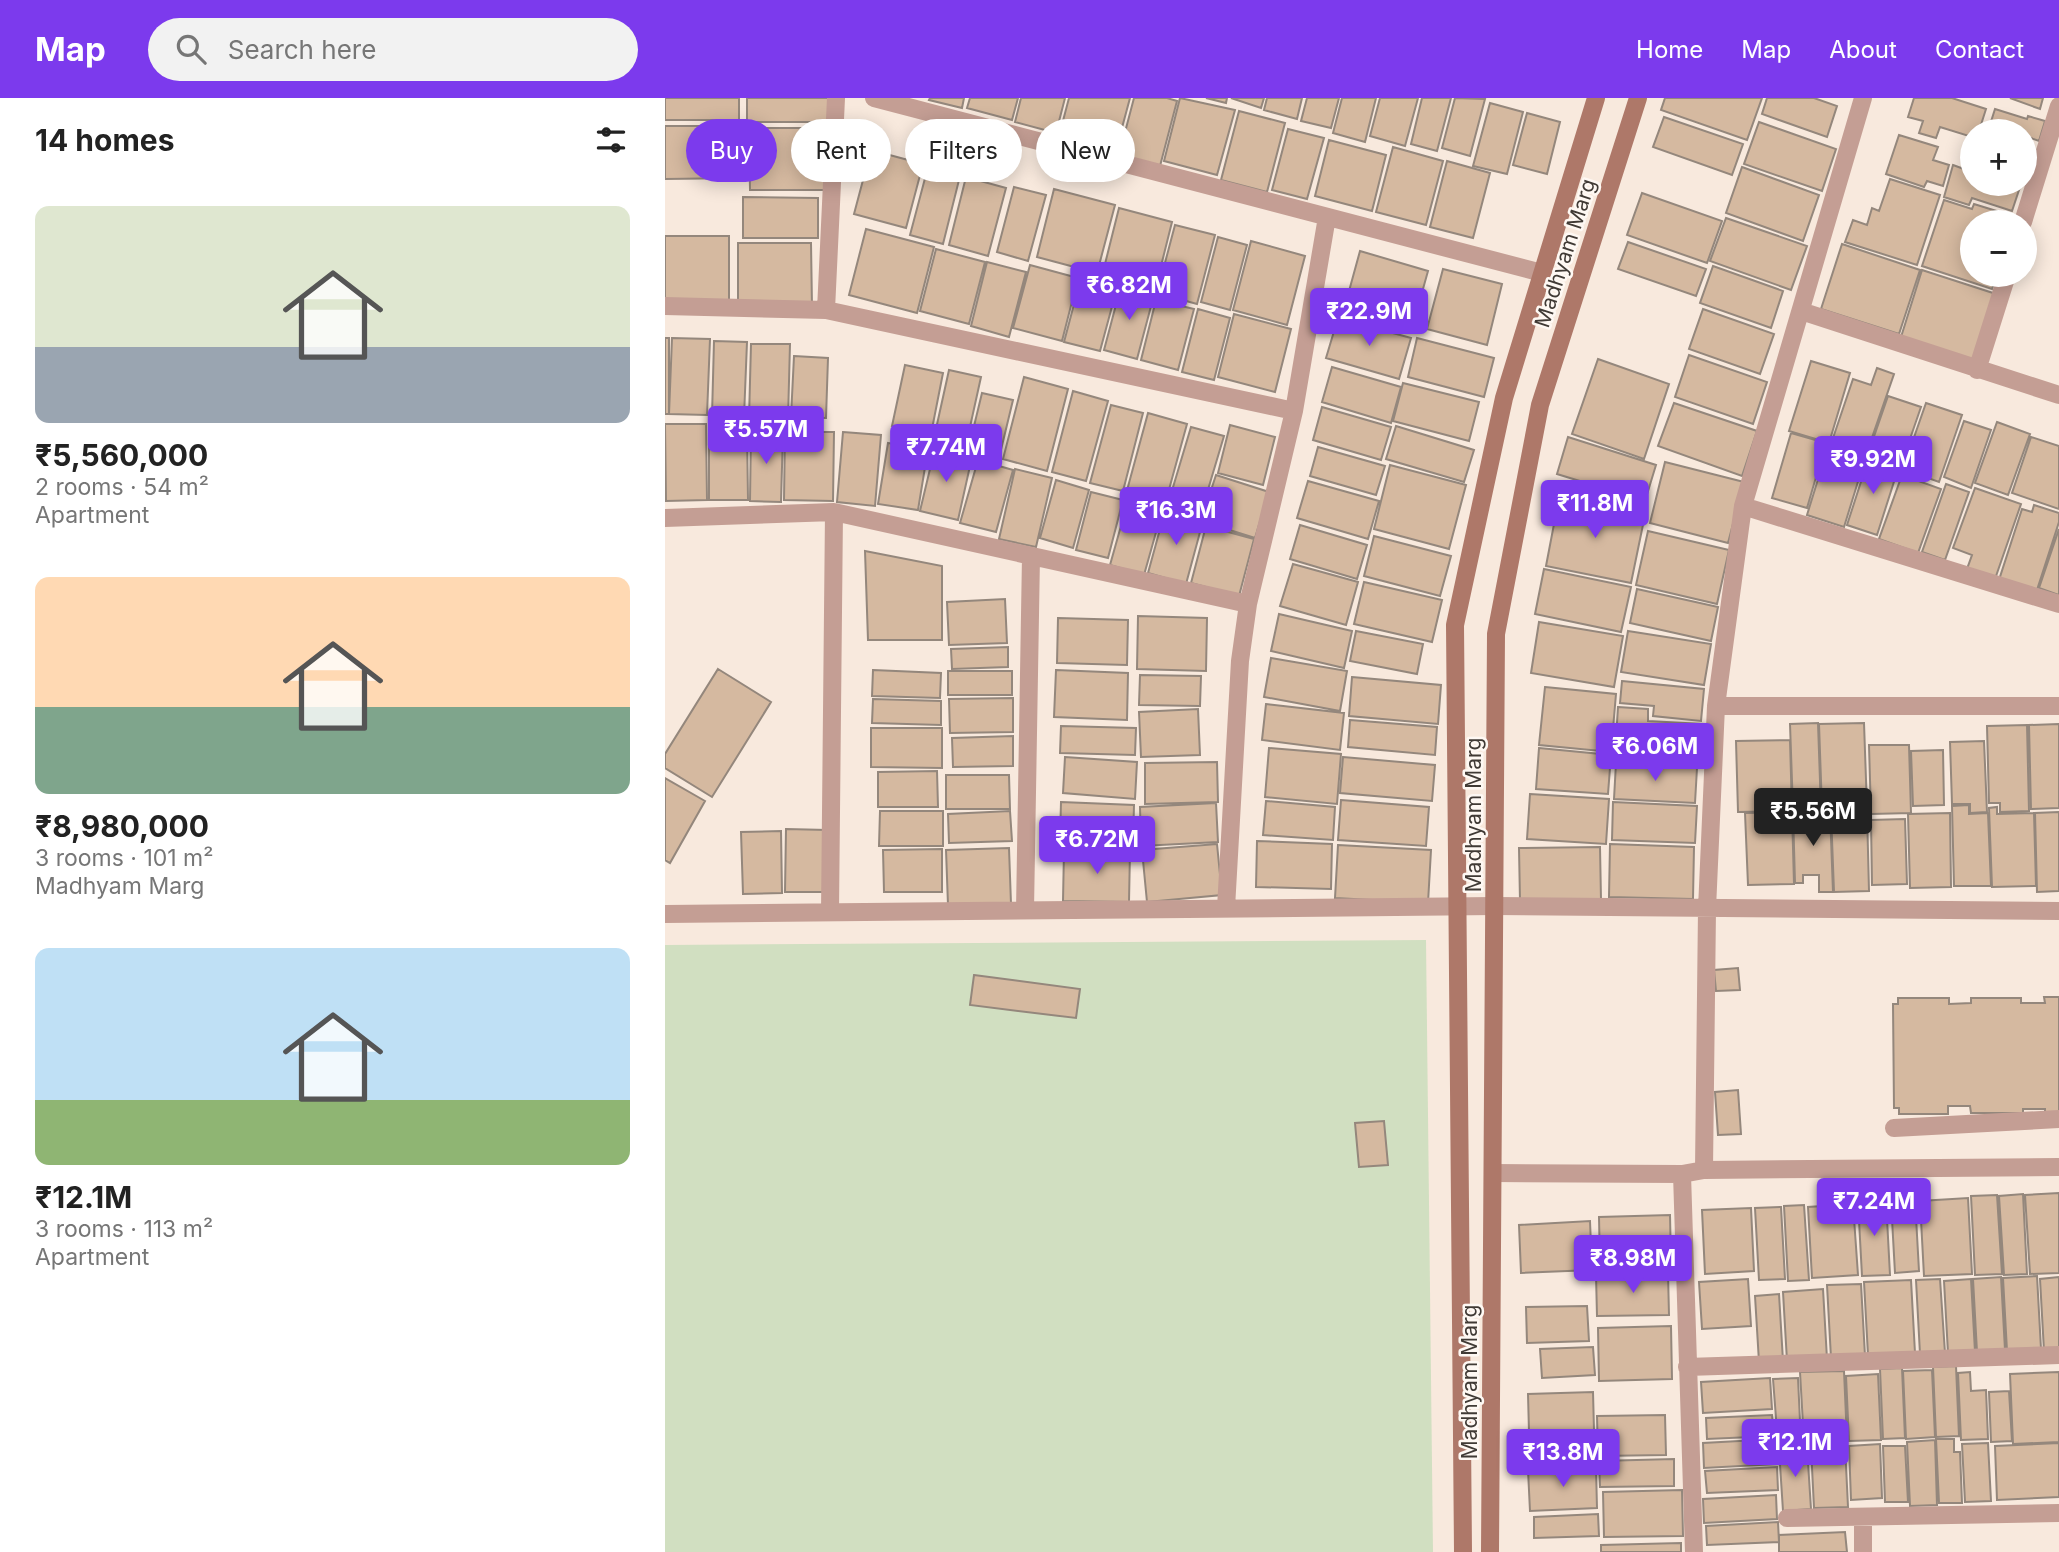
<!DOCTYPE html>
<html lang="en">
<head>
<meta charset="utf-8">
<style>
	:root { --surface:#fff; --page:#f2f2f2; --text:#222; --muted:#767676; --accent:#7c3aed }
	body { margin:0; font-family:Inter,sans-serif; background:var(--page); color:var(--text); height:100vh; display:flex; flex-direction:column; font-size:26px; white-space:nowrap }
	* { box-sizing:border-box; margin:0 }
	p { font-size:23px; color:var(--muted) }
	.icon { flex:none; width:38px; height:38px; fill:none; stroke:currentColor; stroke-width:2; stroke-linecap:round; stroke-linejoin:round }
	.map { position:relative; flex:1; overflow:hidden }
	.panel { display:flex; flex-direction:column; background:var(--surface); width:665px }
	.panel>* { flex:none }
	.hud { position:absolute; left:21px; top:21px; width:665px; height:63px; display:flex; gap:14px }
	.fabs { position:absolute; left:1295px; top:21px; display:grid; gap:14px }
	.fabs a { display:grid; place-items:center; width:77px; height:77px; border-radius:50%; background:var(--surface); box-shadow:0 4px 18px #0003; font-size:35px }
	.price { position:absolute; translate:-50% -60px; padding:0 16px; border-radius:7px; background:var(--accent); color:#fff; font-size:23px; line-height:46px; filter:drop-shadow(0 2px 4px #0008) }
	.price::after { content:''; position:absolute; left:50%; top:42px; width:21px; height:16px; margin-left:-10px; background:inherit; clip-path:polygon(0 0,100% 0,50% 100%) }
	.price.selected { background:#222; color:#fff }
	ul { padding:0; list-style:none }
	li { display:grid; align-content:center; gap:14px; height:371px; padding:0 35px }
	li span { display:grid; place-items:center; height:217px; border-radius:14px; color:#555 }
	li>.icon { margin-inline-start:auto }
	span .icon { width:126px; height:126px; fill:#fffc; stroke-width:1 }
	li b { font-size:30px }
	h2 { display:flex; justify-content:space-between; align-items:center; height:84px; padding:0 35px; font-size:30px }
	.chip { padding:0 24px; border-radius:32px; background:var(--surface); box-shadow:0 4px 18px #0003; font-size:24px; line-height:63px }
	.chip.selected { background:var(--accent); color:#fff }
	header { display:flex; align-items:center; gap:42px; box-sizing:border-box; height:98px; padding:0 35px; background:var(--accent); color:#fff }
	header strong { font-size:33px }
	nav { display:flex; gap:38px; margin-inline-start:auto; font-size:24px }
	.search { width:490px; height:63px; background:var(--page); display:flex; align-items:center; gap:18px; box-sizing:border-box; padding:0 24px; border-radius:38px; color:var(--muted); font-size:26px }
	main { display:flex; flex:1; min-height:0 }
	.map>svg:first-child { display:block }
	.green { fill:#d1dfc1 }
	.building { fill:#d5b9a0; stroke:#94877c; stroke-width:2 }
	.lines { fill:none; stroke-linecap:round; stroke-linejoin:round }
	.street { stroke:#c49e94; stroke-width:18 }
	.secondary { stroke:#ae7869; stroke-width:18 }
	.labels { text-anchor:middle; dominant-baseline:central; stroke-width:5; stroke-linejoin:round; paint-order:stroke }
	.street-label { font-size:21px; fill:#403a35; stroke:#fef8f3 }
</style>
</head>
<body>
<header>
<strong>Map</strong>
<div class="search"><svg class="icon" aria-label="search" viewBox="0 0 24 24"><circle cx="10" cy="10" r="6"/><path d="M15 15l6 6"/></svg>Search here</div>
<nav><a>Home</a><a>Map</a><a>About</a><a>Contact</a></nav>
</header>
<main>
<section class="panel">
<h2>14 homes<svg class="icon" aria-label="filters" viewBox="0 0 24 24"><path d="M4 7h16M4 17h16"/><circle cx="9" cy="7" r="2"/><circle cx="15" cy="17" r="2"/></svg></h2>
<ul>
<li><span style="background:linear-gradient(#dfe7d0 65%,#9aa5b1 0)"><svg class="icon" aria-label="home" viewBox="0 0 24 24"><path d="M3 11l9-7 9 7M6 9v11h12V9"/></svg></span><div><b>₹5,560,000</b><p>2 rooms · 54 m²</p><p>Apartment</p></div></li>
<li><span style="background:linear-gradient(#ffd9b3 60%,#7fa58c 0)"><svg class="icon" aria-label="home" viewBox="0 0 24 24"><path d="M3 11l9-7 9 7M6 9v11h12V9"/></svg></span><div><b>₹8,980,000</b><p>3 rooms · 101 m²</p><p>Madhyam Marg</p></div></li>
<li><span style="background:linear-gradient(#bfe0f5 70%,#8fb573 0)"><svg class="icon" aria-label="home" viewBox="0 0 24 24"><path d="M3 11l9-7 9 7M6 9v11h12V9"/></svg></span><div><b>₹12.1M</b><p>3 rooms · 113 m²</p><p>Apartment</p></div></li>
</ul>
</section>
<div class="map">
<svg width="1394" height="1454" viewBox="0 0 1394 1454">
	<rect width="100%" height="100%" fill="#f8e9dd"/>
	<!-- green -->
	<path class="green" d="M761,842L768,1454H0V847Z"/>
	<!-- building -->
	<path class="building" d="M0,0H74V22H0Z
		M82,0H164V24H82Z
		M265,0H299L297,10L264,2Z
		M305,0H353L347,22L302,10Z
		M356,0H400L391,35L350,24Z
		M404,0H465L451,52L394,38Z
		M469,0H502L512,3L495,68L454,57Z
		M515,0L570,12L552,77L499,63Z
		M541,0H562L561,5Z
		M566,0H599L596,10Z
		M602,0H637L632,21L599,12Z
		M642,0H674L666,30L636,23Z
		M677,0H711L700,44L668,35Z
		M715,0H753L740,48L705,38Z
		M757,0H786L772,53L746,46Z
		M790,0L820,1L805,58L777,50Z
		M1000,0H1097L1082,42L996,12Z
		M1102,0H1149L1172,8L1162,39L1097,16Z
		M1249,0H1287L1321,11L1314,33H1307V39L1275,29L1271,40L1254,35L1258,23L1243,19Z
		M1345,0H1378L1375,11Z
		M825,5L858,14L842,76L808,68Z
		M1330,11L1362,21L1363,18L1380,23L1374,43L1363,39L1360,52V33H1323Z
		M574,13L620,25L602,94L556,82Z
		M862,15L895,24L882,76L848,67Z
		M999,19L1078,46L1067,77L988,49Z
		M1094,24L1171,51L1157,93L1079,66Z
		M0,28H76V80L0,81Z
		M84,30H161V92H85Z
		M623,31L659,40L642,101L607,92Z
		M1234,37L1273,49L1268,62L1284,67L1278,88L1262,83L1259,89L1221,76Z
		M664,42L721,57L707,113L650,98Z
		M728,49L778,63L761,127L711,114Z
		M206,52L258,66L241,130L189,116Z
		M782,63L825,75L808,140L765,129Z
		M1288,67L1307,74V86H1356L1347,113L1307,100L1304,107L1279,99Z
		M263,69L295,78L278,146L245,137Z
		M1077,69L1154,97L1138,143L1061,115Z
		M301,79L341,90L323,158L284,147Z
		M1225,81L1275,97L1252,167L1180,144L1188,122L1202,127L1207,110L1214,113Z
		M349,89L381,97L363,163L332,154Z
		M389,91L450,107L432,175L372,159Z
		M977,95L1057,123L1042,165L962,137Z
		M78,99L153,100V140H78Z
		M1279,102L1307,111L1309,106L1351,119L1350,124H1307V177H1332L1327,191L1257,168Z
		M454,110L507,124L490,192L437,178Z
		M1061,120L1142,148L1126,192L1045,163Z
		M510,127L550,137L532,206L492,195Z
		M201,131L269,149L252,215L184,197Z
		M0,138H64V204H0Z
		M553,139L582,147L565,212L536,204Z
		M586,143L640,158L622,227L568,212Z
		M963,144L1041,171L1031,198L953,171Z
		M73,145H146L147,209H73Z
		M1177,146L1255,172L1234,236L1156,211Z
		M271,151L320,164L304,226L255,213Z
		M695,153L763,173L746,234L678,215Z
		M322,164L361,174L344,239L306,228Z
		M365,167L413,180L397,243L348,230Z
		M1048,168L1118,193L1106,230L1035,205Z
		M778,171L837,186L822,247L762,231Z
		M1257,172L1331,196L1309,262L1236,239Z
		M416,180L452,190L435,253L399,244Z
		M456,188L489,197L472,261L439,252Z
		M491,202L529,211L513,272L476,262Z
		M533,211L565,220L549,282L517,274Z
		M1038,211L1109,236L1095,276L1024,251Z
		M569,216L626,231L610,294L553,279Z
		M673,220L746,240L734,281L661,260Z
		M0,240H4V316H0Z
		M7,240L45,241L42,317L4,316Z
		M752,240L829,260L819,299L743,279Z
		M49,243L82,244L79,319L47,318Z
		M86,246H125L123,321H84Z
		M1024,257L1102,284L1088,326L1010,299Z
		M129,258L163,260L161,320L126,319Z
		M933,261L1004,286L979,361L907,336Z
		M1146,263L1185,275L1164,345L1124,333Z
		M240,267L278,275L266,336L227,328Z
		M667,269L736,289L726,325L657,304Z
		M1212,270L1229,276L1202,354L1167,343L1188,281L1206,287Z
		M284,272L316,279L301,347L269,340Z
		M359,279L403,291L382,373L338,361Z
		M738,285L814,304L804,343L728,323Z
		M408,293L443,303L421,383L387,374Z
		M317,295L348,302L334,360L303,353Z
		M1223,298L1256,309L1237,364L1204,353Z
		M1009,305L1092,333L1077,378L993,348Z
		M1261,305L1297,317L1274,384L1238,371Z
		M446,307L478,315L458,393L425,385Z
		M657,309L726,329L716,362L648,342Z
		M483,315L522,326L500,406L461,396Z
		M1299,323L1326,332L1306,390L1279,379Z
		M1332,324L1365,336L1343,397L1310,385Z
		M0,326H41L42,402L1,403Z
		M565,327L610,339L598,387L553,375Z
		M731,328L809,352L799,384L721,361Z
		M526,329L559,338L536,415L503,406Z
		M44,333H82L83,402H44Z
		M86,333L118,334L116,404L85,403Z
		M120,334H169L168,403L119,402Z
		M178,334L216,337L210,408L172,404Z
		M1126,335L1161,345L1142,410L1107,400Z
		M903,339L991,367L980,403L892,376Z
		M1366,339L1394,348V411L1347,395Z
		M223,345L263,351L253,412L213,406Z
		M653,349L720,368L711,397L645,378Z
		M1163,349L1200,361L1179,429L1142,417Z
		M270,350L307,359L293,422L255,413Z
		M1204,359L1234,368L1212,437L1182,427Z
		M313,362L348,372L331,434L295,425Z
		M1000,364L1079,384L1063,445L985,425Z
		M725,367L801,387L784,451L709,431Z
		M350,371L387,380L371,449L334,441Z
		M551,377L604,394L590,440L536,423Z
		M1237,377L1276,391L1253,455L1214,441Z
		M391,382L424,392L408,450L375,440Z
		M643,383L714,403L703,441L632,420Z
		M1281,386L1304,394L1280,462L1257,454Z
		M1310,390L1356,406L1330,481L1302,471L1307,457L1288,450Z
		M426,394L458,402L443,460L411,452Z
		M894,400L980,417L966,485L881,468Z
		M463,403L497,413L479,477L445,467Z
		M1369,407L1394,415V424L1371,495L1334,482L1357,411L1367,414Z
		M500,413L538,423L521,486L483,475Z
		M635,427L702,447L692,481L625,461Z
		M541,428L589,441L574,498L526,485Z
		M1394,431V497L1374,490Z
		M983,433L1064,452L1052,506L971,487Z
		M709,438L786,458L775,498L699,478Z
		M200,453L277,468V542H203Z
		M628,466L693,484L681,527L615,508Z
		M879,471L966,489L956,534L870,516Z
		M699,484L777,502L767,544L689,526Z
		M972,491L1053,509L1046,543L965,525Z
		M340,501L342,545L284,547L282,504Z
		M614,516L687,533L679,570L606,553Z
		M473,518L542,520L541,573L472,571Z
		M393,520L463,522L462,567L392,565Z
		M874,524L958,538L949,589L866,575Z
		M691,533L758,546L752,576L685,563Z
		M963,533L1046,546L1039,587L956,574Z
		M343,549V569L287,571L286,551Z
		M606,560L682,573L675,613L599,599Z
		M53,571L106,604L47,699L0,670V656Z
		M208,572L276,575L275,600L207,598Z
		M391,572L463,575L462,622L389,619Z
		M283,573H347V597H283Z
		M475,577L536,578L535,608L474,607Z
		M687,579L776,587L773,626L684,618Z
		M957,583L1039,591L1036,623L988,618L989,608L955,605Z
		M880,589L951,596L946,654L874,647Z
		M348,600V634L285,635L284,601Z
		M208,601L276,603V627L207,625Z
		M601,606L679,615L675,652L597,642Z
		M953,609L983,611V623L1038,626L1036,662L950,656Z
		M533,611L535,657L476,659L474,614Z
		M685,622L772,629L770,657L683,649Z
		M1153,625L1156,712H1128L1125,626Z
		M1199,625L1202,710L1157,711L1154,626Z
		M1394,626V710L1366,711L1364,627Z
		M1362,627L1364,713L1335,714V705H1324L1322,628Z
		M396,628L471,630L470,657L395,655Z
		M206,630H277V670L206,669Z
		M348,638V668L288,669L287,640Z
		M1125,642L1127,713L1073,714L1071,643Z
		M1319,643L1322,714L1305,715V706H1287L1285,644Z
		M1204,647H1244L1246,715L1206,716Z
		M604,650L676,656L672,706L600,699Z
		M874,650L946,657L943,696L871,691Z
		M1278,652L1279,707L1248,708L1246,653Z
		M400,659L472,664L470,701L398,695Z
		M678,659L770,667L767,703L675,695Z
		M552,664L553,704L480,706V665Z
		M951,665L1032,670L1030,705L949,701Z
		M272,673L273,709H213V674Z
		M281,677H344L345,711H281Z
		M0,680L40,703L5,765L0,762Z
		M865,696L944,701L941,746L862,741Z
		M676,702L764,709L761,748L673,742Z
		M601,703L670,709L668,742L598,737Z
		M396,704L469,707L468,745L395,742Z
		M948,704L1032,708L1030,745L947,742Z
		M551,705L553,744L476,748L475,709Z
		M1304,707V716L1323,715L1326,788H1289L1287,708Z
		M1332,709V716L1369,715L1371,788L1327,789L1324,710Z
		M215,713H278V748H214Z
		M345,713L347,743L284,745L283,716Z
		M1165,713L1168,794H1154V777H1138V785H1130L1128,714Z
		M1127,714L1129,786L1083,787L1080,715Z
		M1202,714L1204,793L1169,794L1166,715Z
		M1394,714V793L1372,794L1370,715Z
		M1285,715L1286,789L1245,790L1243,716Z
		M1240,721L1242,786L1207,787L1206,722Z
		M121,731L162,732L161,794H120Z
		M116,733L117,795L78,796L76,734Z
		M592,743L667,746L666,791L591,789Z
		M552,746L557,797L482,804L477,752Z
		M945,746L1029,749L1028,801L944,799Z
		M673,747L766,752L763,805L670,800Z
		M935,749L936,802L855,803L854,750Z
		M344,750L346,806L283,807L281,752Z
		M277,751V794H219L218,752Z
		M399,752L465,753L464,804L398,803Z
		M1073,870L1075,892L1051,893L1049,872Z
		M309,877L415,891L411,920L305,907Z
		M1379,899H1394V1015H1380V1011H1358V1015H1306L1305,1008H1283V1016H1234V1010H1229L1228,906H1233V900H1284V906L1306,905V900H1356V905H1380Z
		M1073,992L1076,1036L1053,1037L1050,994Z
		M719,1023L723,1067L694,1069L690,1025Z
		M1394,1095V1175L1365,1176L1360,1097Z
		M1358,1096L1362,1176L1339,1177L1334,1098Z
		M1332,1097L1337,1176L1310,1177L1306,1098Z
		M1303,1100L1307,1176L1259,1178L1255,1103Z
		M1250,1101L1254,1173L1230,1175L1226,1103Z
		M1221,1102L1225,1177L1197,1178L1193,1104Z
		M1188,1106L1193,1177L1147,1180L1143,1109Z
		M1139,1107L1144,1182L1123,1183L1119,1108Z
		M1116,1109L1120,1181L1094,1182L1090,1110Z
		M1086,1110L1089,1173L1040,1176L1037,1112Z
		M1005,1117L1006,1164L935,1166L934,1119Z
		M925,1123L927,1172L856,1175L854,1127Z
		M1003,1175L1004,1217L932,1218L931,1177Z
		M1372,1178L1376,1251L1342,1253L1338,1180Z
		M1336,1179L1340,1252L1312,1254L1308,1181Z
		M1394,1179V1252L1379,1253L1375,1181Z
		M1083,1181L1086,1228L1037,1231L1034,1184Z
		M1275,1181L1280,1255L1255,1256L1251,1182Z
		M1306,1181L1310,1254L1283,1255L1279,1183Z
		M1246,1182L1250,1255L1203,1257L1199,1184Z
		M1196,1186L1200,1258L1166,1260L1162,1187Z
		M1158,1191L1162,1261L1122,1263L1118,1194Z
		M1114,1196L1118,1263L1094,1264L1090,1198Z
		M922,1208L924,1243L862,1245L861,1209Z
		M1006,1228L1007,1281L934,1283L933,1230Z
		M928,1249L930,1277L877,1280L875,1251Z
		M1291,1268L1294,1338L1271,1339L1268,1269Z
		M1237,1270L1240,1340L1218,1341L1215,1271Z
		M1267,1272L1270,1339L1241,1341L1238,1273Z
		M1179,1273L1182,1342L1139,1344L1135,1274Z
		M1305,1274L1306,1293L1321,1292L1323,1341L1296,1342L1293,1275Z
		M1394,1274V1344L1348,1346L1345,1276Z
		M1213,1276L1216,1342L1184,1343L1181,1278Z
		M1105,1280L1107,1311L1038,1315L1036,1284Z
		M1133,1280L1136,1345L1113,1346L1108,1281Z
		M1344,1293L1347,1343L1326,1344L1324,1294Z
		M928,1294L929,1332L864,1334L863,1296Z
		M1000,1317L1001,1357L933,1358L932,1318Z
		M1107,1317L1109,1338L1042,1341L1041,1320Z
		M927,1335L928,1358L867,1362L866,1338Z
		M1111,1341L1112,1366L1039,1370L1038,1345Z
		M1271,1341H1289V1354H1295L1297,1405H1274Z
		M1270,1342L1272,1407L1245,1408L1242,1344Z
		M1323,1345L1326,1403L1300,1404L1297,1346Z
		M1394,1345V1399L1332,1402L1330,1348Z
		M1215,1346L1217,1400L1186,1402L1184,1348Z
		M1180,1347L1183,1409L1149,1410L1146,1349Z
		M1218,1348H1240L1243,1404H1220Z
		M1142,1349L1146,1411L1118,1413L1114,1351Z
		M1009,1361V1388L935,1389L934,1363Z
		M1112,1369L1113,1392L1042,1395L1040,1373Z
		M931,1370L932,1410L865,1413L863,1372Z
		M1017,1392L1018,1438L939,1439L938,1394Z
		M1111,1397L1112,1421L1039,1425L1038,1401Z
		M933,1416L934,1438L869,1440V1419Z
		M1113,1424L1114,1444L1042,1447L1041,1428Z
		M1180,1434L1182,1454H1114V1437Z
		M1016,1445V1454H936V1447Z"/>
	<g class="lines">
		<!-- street -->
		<path class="street" d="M209,0L877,175
			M1358,124L1394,8
			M0,208L161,212L629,313
			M161,212L171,0
			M1136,213L1394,297
			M1312,272L1342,177
			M1078,408L1394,506
			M0,420L169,414L583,506
			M1051,608H1394
			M561,810L575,563L583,506L629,313L662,119
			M360,812L366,458
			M165,814L169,414
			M0,816L830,808L1394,813
			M1229,1030L1394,1021
			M1039,1072L1042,811L1051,608L1078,408L1198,0
			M828,1075L1017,1076L1039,1072L1394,1069
			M1017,1076L1029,1454
			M1022,1269L1394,1257
			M1198,1419V1454
			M1122,1420L1394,1415"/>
		<!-- secondary -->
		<path class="secondary" d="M798,1454L790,527L839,300L931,0
			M825,1454L831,536L875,307L973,0"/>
	</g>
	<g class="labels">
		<!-- street labels -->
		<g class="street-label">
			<text transform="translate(900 155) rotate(-72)">Madhyam Marg</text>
			<text transform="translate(808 717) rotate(-90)">Madhyam Marg</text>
			<text transform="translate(804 1284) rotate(-90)">Madhyam Marg</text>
		</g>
	</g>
</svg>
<div class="fabs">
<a>+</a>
<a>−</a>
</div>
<b class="price" style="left:464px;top:224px">₹6.82M</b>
<b class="price" style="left:704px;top:250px">₹22.9M</b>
<b class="price" style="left:101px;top:368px">₹5.57M</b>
<b class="price" style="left:281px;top:386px">₹7.74M</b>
<b class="price" style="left:1208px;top:398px">₹9.92M</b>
<b class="price" style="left:930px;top:442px">₹11.8M</b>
<b class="price" style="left:511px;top:449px">₹16.3M</b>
<b class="price" style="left:990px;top:685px">₹6.06M</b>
<b class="price selected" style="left:1148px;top:750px">₹5.56M</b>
<b class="price" style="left:432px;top:778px">₹6.72M</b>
<b class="price" style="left:1209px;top:1140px">₹7.24M</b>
<b class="price" style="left:968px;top:1197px">₹8.98M</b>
<b class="price" style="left:1130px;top:1381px">₹12.1M</b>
<b class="price" style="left:898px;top:1391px">₹13.8M</b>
<div class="hud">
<a class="chip selected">Buy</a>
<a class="chip">Rent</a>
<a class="chip">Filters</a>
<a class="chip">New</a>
</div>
</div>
</main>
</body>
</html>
